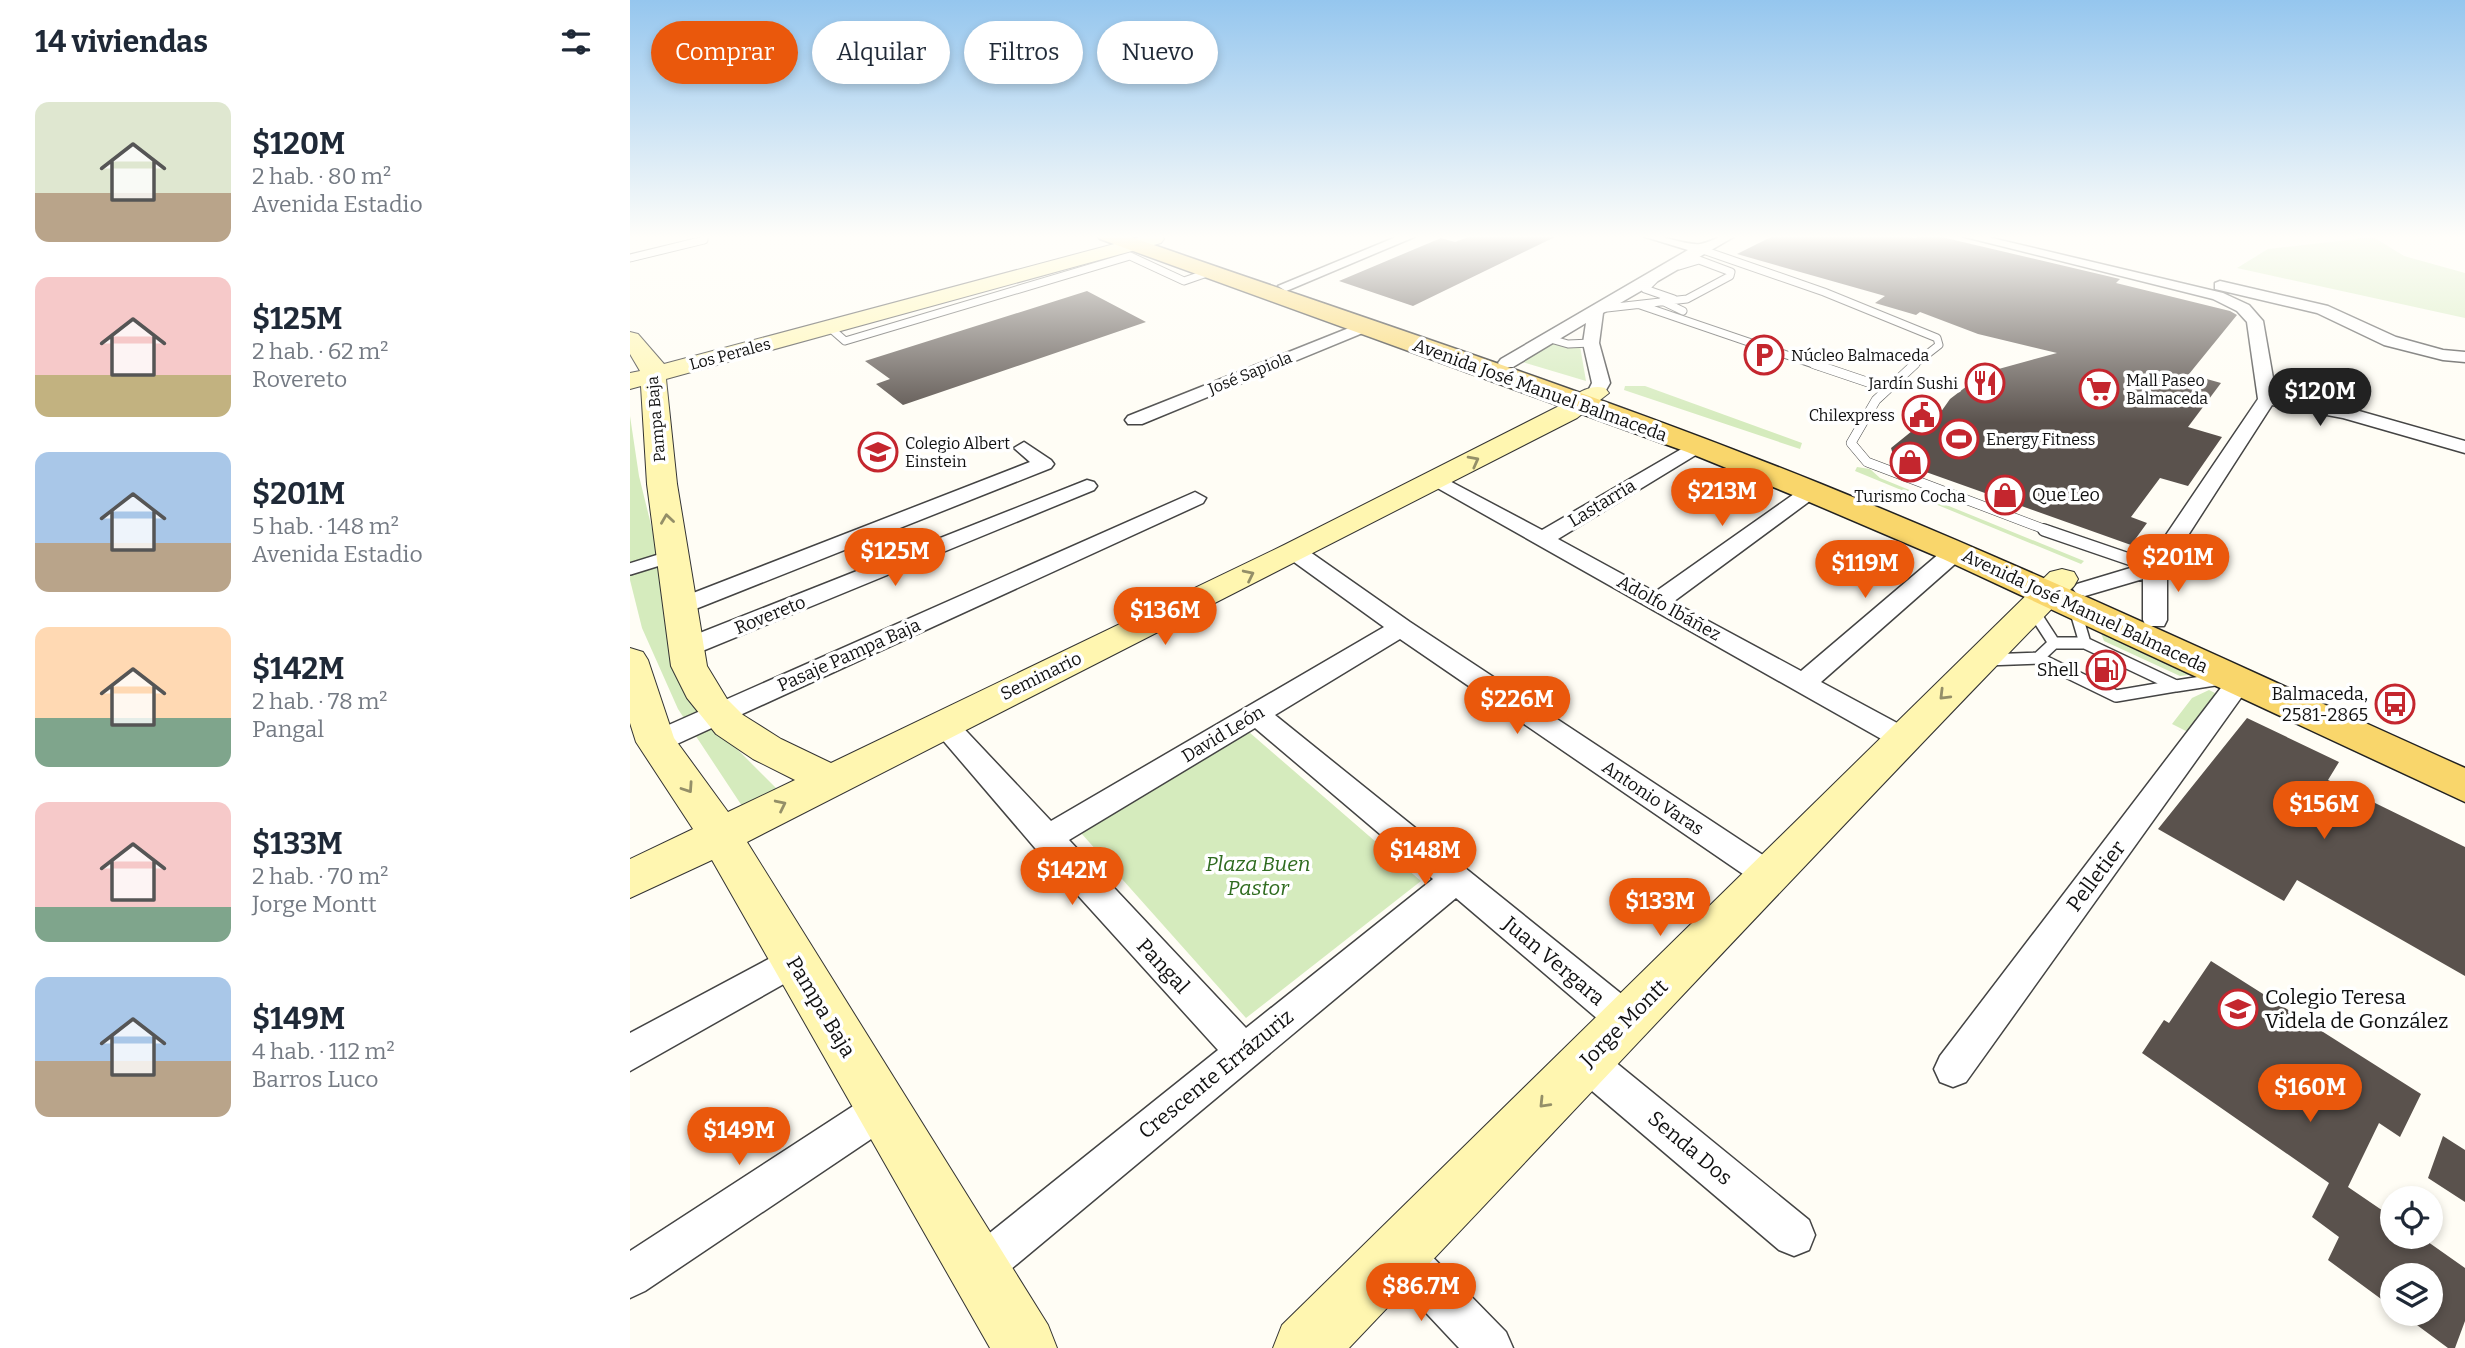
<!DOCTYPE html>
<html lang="es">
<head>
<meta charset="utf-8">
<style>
	:root { --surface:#fff; --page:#f2f2f3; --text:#1f2937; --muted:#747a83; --accent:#ea580c }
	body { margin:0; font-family:Bitter,serif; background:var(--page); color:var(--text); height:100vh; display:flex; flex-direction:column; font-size:26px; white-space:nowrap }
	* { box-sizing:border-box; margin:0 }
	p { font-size:23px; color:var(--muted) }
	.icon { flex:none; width:38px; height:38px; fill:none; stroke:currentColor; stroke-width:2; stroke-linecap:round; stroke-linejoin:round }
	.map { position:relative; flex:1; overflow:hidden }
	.details { display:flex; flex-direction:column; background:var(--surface); width:630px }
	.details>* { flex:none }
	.banner { position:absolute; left:21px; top:21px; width:665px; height:63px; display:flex; gap:14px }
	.fabs { position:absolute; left:1750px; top:1186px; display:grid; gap:14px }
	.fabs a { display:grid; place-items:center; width:63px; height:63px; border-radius:50%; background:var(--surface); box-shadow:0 4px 10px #0003; font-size:35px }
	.price { position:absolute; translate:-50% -60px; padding:0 16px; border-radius:24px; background:var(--accent); color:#fff; font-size:23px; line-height:46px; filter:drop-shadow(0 2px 4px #0008) }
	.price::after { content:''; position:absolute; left:50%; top:42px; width:21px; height:16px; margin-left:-10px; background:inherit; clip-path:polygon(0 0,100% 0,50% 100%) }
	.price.selected { background:#222; color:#fff }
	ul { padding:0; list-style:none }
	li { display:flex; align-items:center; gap:21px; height:175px; padding:0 35px }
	li span { display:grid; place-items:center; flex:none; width:196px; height:140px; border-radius:14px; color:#555 }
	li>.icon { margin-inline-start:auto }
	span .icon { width:84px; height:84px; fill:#fffc; stroke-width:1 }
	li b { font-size:30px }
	h2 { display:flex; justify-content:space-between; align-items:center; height:84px; padding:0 35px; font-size:30px }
	.tag { padding:0 24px; border-radius:32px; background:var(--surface); box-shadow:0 4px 10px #0003; font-size:24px; line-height:63px }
	.tag.selected { background:var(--accent); color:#fff }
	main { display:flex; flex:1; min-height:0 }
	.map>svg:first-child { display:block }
	.green { fill:#d5ebbd }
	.building { fill:#5a524d }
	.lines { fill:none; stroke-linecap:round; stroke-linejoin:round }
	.lane-far2-casing { stroke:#444; stroke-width:9 }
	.lane-far1-casing { stroke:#444; stroke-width:10 }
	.lane-casing { stroke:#444; stroke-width:14 }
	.street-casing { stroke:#444; stroke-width:3 }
	.secondary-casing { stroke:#333; stroke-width:2 }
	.primary-casing { stroke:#222; stroke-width:3 }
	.lane-far2 { stroke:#fff; stroke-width:7 }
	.lane-far1 { stroke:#fff; stroke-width:9 }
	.lane { stroke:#fff; stroke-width:11 }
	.street { fill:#fff; fill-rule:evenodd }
	.secondary { fill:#fff6b0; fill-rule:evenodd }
	.primary { fill:#f9d66b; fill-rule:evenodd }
	.oneway { stroke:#948f68 }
	.labels { text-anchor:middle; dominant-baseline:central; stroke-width:7; stroke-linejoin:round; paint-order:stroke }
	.far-street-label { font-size:16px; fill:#111; stroke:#fff }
	.far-poi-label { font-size:16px; fill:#111; stroke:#fff; text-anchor:start }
	.street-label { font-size:18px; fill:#111; stroke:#fff }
	.poi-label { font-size:18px; fill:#111; stroke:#fff; text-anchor:end }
	.near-park-label { font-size:21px; font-style:italic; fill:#2f6b1f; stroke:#fff }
	.near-street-label { font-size:21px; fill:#111; stroke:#fff }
	.near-poi-label { font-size:21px; fill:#111; stroke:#fff; text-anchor:start }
</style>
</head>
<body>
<main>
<section class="details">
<h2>14 viviendas<svg class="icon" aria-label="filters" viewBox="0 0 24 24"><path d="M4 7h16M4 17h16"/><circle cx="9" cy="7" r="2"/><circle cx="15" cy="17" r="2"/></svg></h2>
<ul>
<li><span style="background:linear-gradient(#dfe7d0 65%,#b9a48a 0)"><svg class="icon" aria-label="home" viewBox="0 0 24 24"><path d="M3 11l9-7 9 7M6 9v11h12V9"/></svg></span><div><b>$120M</b><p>2 hab. · 80 m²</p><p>Avenida Estadio</p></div></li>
<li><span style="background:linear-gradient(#f6c9c9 70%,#c2b280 0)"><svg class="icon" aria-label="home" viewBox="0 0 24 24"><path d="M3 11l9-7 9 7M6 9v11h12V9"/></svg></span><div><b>$125M</b><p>2 hab. · 62 m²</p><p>Rovereto</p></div></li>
<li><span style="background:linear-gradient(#a9c7e8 65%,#b9a48a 0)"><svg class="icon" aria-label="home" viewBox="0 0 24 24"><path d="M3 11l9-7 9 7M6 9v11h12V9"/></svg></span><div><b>$201M</b><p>5 hab. · 148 m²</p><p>Avenida Estadio</p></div></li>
<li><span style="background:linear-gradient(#ffd9b3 65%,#7fa58c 0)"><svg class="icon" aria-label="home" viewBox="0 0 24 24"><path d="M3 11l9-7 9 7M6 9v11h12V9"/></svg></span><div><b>$142M</b><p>2 hab. · 78 m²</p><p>Pangal</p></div></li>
<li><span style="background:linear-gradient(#f6c9c9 75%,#7fa58c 0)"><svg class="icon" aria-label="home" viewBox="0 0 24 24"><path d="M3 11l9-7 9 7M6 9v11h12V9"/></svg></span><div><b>$133M</b><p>2 hab. · 70 m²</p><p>Jorge Montt</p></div></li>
<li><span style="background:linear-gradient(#a9c7e8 60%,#b9a48a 0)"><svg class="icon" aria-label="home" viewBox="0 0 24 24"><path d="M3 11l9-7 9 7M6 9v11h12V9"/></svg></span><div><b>$149M</b><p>4 hab. · 112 m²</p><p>Barros Luco</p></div></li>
</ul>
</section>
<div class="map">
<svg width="1835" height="1348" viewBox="0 0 1835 1348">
	<rect width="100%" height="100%" fill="#fffdf5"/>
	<!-- green -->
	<path class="green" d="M1727,235H1740L1774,256L1835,273V318L1607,268L1638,249L1727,239Z
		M918,341L950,346L956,381L889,361Z
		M995,386H1015L1172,443L1170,449L994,390Z
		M0,416L9,476L66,708L148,790L114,809L48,709L12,628L0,580Z
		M1227,467L1240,469L1250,478L1454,561L1451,564L1225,471Z
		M1467,622L1577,673L1550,676L1474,641Z
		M1579,690L1593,697L1562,734L1542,724L1562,698Z
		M619,732L791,881L616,1018L451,833Z"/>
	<!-- building -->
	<path class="building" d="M843,235H929L783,306L709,281L811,238L825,242Z
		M1145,235H1270L1285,238L1291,235H1303L1490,279L1486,283L1600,311L1607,315L1559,374L1591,383L1558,427L1592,437L1558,486L1530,478L1501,517L1517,523L1501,545L1265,461L1261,448L1303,414L1308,416L1320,399L1354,373L1427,353L1348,334L1290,312L1286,315L1245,303L1255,296L1107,254Z
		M457,291L516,322L273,405L246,384L260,379L235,361Z
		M1617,718L1709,762L1698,780L1835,847V976L1667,880L1654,901L1528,829Z
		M1581,961L1791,1094L1770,1137L1749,1123L1718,1187L1762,1217V1237H1791L1835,1268V1321L1825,1348H1818L1772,1314H1801V1276H1762V1307L1698,1260L1709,1237L1682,1217L1699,1183L1512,1053L1534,1020L1539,1023Z
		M1813,1136L1835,1150V1202L1798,1178Z"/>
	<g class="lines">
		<defs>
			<path id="lane-far2" d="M1070,249L1194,292L1307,338L1309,345L1282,366
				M0,258L74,240V236
				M1024,280L1015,289L1044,299
				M1032,301L1053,311
				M1010,305L1189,366
				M968,309L1057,299L1100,276L1101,272L1069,260L1049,266
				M199,327L215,341L500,256L554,281L580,272
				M917,338L938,344L961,343"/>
			<path id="lane-far1" d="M1184,364L1255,388
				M1285,364L1246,400L1221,443L1237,462L1419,531"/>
			<path id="lane" d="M1414,530L1525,568
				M0,569L42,556
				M1444,606L1455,643L1546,686L1591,679
				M1424,643H1455
				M1408,658L1486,696L1545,686
				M1356,660L1408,658L1424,643L1402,609"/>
			<path id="street" d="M771,235H789L661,289L656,291L648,286Z
				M1009,235C1029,233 1056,246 1070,244C1085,241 1089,234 1107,235L973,313L969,343L980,383L972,397H960L957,393L962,383L953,343L956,323L883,367H871L868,363L871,359L1058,250Z
				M1327,235H1349L1593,293L1619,305L1633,321L1646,395L1715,407L1835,441V453L1713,418L1642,405L1537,568V620L1534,626H1516L1513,620V579L1455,596L1447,594L1443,589L1447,584L1517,563L1628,399L1617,322L1607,311L1583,299Z
				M1590,281L1698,306L1766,337L1813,350L1835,352V362L1813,360L1754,345L1687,313L1585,289V283Z
				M734,322L742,327L740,330L512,424H498L495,420L498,416Z
				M1067,440L1077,446L1074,450L928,539L1025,592L1174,487H1188L1192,491L1188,495L1043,602L1171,671L1317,547H1333L1336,552L1333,557L1191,682L1282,731L1286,738L1282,745L1272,748L1262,745L795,481L798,477H812L912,530Z
				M394,442L421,460L424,464L421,468L58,612H40L37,607L40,602L400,462L384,448Z
				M457,480L464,482L467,486L464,490L65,654H47L43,648L47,642Z
				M565,492L576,498L573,503L36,749L26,752L16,749L12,742L16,735Z
				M665,545L673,547L780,622L1151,867L1156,876L1151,885L1140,889L1129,885L770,639L645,715L1009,1008L1014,1020L1009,1032L996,1037L983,1032L826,898L362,1285L347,1292L332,1285L325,1270L332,1255L588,1050L405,848L299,724L303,717L313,714L323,717L421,821L754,627L657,557L654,552L657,547ZM625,728L803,879L616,1028L439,840Z
				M1609,673L1618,676L1622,682L1618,688L1336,1082L1323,1087L1310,1082L1304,1069L1310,1056L1600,676Z
				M163,946L175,950L180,961L175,972L0,1071V1033Z
				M955,1043L968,1048L1179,1220L1185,1235L1179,1250L1164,1256L1149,1250L942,1074L936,1061L942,1048Z
				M251,1091L265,1097L270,1110L265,1123L15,1291L0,1298V1251L237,1097Z
				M768,1231L783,1237L876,1332L883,1348H829L753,1267L747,1252L753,1237Z"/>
			<path id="secondary" d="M518,235H531L534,239L531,243L36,379L47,484L77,666L97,699L113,715L151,739L201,763L654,545L929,406C943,397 957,383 975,388L979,393L947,418L117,842L418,1325L427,1348H360L82,860L0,898V859L63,829L6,742L0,723V648L13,652L18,660L44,738L98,812L165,780L123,759L86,734L57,698L41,666L17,484L11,386L0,389V373L10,371L0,354V332L8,334L34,364Z
				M1432,569L1444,572L1448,579L1444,586C1199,837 961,1094 719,1348H643L652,1325L1420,572Z"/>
			<path id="primary" d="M467,235H495C727,316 963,392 1191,484C1409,572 1621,672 1835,768V802L1313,559L1170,498L1057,452L470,239Z"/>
		</defs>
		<!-- lane-far2 casing -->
		<use href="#lane-far2" class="lane-far2-casing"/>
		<!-- lane-far1 casing -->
		<use href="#lane-far1" class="lane-far1-casing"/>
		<!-- lane casing -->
		<use href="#lane" class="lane-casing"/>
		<!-- street casing -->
		<use href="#street" class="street-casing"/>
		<!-- secondary casing -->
		<use href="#secondary" class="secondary-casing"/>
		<!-- primary casing -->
		<use href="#primary" class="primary-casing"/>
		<!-- lane-far2 -->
		<use href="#lane-far2" class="lane-far2"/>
		<!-- lane-far1 -->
		<use href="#lane-far1" class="lane-far1"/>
		<!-- lane -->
		<use href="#lane" class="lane"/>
		<!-- street -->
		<use href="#street" class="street"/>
		<!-- secondary -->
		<use href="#secondary" class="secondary"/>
		<!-- primary -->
		<use href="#primary" class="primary"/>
	</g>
	<!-- one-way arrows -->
	<defs><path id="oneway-chevron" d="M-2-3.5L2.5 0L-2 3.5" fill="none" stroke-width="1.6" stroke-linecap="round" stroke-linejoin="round" transform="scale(1.75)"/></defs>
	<g class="oneway">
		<use href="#oneway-chevron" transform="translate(844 461) rotate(-28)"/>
		<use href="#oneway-chevron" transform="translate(37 519) rotate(-98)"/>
		<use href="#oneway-chevron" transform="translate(619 575) rotate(-26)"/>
		<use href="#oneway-chevron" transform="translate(1314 695) rotate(135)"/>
		<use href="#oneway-chevron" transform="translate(58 788) rotate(56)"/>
		<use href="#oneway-chevron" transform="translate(151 805) rotate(-26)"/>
		<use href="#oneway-chevron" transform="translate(914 1103) rotate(134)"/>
	</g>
	<!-- sky -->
	<linearGradient id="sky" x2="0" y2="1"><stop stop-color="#95c6ee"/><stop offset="0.56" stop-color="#fffefa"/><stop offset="1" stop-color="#fffefa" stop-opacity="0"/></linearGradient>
	<rect width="1835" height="423" fill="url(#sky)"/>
	<!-- icons -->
	<defs>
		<symbol id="parking-ring" viewBox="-11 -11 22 22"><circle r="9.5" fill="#fff" stroke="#c4262e" stroke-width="1.5"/><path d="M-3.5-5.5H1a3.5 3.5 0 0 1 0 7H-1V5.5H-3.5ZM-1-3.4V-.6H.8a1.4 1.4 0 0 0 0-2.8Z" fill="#c4262e"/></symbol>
		<symbol id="restaurant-ring" viewBox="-11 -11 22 22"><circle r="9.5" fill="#fff" stroke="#c4262e" stroke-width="1.5"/><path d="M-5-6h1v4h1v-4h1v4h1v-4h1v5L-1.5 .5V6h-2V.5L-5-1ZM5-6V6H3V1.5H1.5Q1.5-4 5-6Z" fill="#c4262e"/></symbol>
		<symbol id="supermarket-ring" viewBox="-11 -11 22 22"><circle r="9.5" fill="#fff" stroke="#c4262e" stroke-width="1.5"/><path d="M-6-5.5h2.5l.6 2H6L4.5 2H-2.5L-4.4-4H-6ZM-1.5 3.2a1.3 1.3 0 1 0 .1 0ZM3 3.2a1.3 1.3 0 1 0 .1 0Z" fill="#c4262e"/></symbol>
		<symbol id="civic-ring" viewBox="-11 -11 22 22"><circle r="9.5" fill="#fff" stroke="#c4262e" stroke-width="1.5"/><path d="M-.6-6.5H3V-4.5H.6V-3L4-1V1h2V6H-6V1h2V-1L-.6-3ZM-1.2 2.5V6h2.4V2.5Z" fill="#c4262e"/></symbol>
		<symbol id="stadium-ring" viewBox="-11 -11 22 22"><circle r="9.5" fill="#fff" stroke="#c4262e" stroke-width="1.5"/><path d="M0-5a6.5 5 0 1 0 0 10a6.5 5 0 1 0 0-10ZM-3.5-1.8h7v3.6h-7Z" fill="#c4262e"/></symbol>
		<symbol id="school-ring" viewBox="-11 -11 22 22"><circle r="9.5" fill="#fff" stroke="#c4262e" stroke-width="1.5"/><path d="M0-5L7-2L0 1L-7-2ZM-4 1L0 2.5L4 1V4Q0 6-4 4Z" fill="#c4262e"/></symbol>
		<symbol id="shop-ring" viewBox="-11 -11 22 22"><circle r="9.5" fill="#fff" stroke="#c4262e" stroke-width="1.5"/><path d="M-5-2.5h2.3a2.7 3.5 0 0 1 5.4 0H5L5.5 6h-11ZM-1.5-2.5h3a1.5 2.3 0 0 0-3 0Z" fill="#c4262e"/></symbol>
		<symbol id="fuel-ring" viewBox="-11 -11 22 22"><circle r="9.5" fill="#fff" stroke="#c4262e" stroke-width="1.5"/><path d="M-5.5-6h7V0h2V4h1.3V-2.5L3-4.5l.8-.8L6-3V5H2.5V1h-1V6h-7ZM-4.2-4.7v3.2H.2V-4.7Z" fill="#c4262e"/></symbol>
		<symbol id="bus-ring" viewBox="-11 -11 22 22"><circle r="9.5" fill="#fff" stroke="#c4262e" stroke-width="1.5"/><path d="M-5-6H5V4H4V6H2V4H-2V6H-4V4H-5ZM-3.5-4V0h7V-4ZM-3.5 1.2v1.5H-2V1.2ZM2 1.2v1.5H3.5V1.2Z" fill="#c4262e"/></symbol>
	</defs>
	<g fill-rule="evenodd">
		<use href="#parking-ring" x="1112" y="333" width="44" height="44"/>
		<use href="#restaurant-ring" x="1333" y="361" width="44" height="44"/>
		<use href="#supermarket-ring" x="1447" y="367" width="44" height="44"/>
		<use href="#civic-ring" x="1270" y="393" width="44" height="44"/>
		<use href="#stadium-ring" x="1307" y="417" width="44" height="44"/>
		<use href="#school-ring" x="226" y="430" width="44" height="44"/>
		<use href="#shop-ring" x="1258" y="440" width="44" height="44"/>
		<use href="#shop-ring" x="1353" y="473" width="44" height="44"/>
		<use href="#fuel-ring" x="1454" y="648" width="44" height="44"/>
		<use href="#bus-ring" x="1743" y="682" width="44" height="44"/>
		<use href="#school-ring" x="1586" y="987" width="44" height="44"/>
	</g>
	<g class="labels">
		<!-- far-street labels -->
		<g class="far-street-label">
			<text transform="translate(100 354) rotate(-15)">Los Perales</text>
			<text transform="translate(620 373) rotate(-22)">José Sapiola</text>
			<text transform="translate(26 419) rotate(-95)">Pampa Baja</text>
		</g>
		<!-- far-poi labels -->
		<g class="far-poi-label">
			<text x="1161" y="355">Núcleo Balmaceda</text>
			<text x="1496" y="380">Mall Paseo<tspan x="1496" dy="18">Balmaceda</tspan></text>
			<text x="1328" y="383" text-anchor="end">Jardín Sushi</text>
			<text x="1265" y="415" text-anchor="end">Chilexpress</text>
			<text x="1356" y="439">Energy Fitness</text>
			<text x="275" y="443">Colegio Albert<tspan x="275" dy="18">Einstein</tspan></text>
			<text x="1280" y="496" text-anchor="middle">Turismo Cocha</text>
		</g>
		<!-- street labels -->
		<g class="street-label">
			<text transform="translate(910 390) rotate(20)">Avenida José Manuel Balmaceda</text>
			<text transform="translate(972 503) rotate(-31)">Lastarria</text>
			<text transform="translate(1039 608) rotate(29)">Adolfo Ibáñez</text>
			<text transform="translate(1455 611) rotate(25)">Avenida José Manuel Balmaceda</text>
			<text transform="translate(140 615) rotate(-22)">Rovereto</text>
			<text transform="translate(219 655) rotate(-24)">Pasaje Pampa Baja</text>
			<text transform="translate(411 676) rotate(-26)">Seminario</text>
			<text transform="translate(593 734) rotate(-31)">David León</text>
			<text transform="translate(1023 798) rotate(34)">Antonio Varas</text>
		</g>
		<!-- poi labels -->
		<g class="poi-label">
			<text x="1402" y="495" text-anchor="start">Que Leo</text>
			<text x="1449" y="670">Shell</text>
			<text x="1738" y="694">Balmaceda,<tspan x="1738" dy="21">2581-2865</tspan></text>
		</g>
		<!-- near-park labels -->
		<g class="near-park-label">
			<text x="628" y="864">Plaza Buen<tspan x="628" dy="24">Pastor</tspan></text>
		</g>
		<!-- near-street labels -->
		<g class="near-street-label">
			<text transform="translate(1466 876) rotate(-53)">Pelletier</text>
			<text transform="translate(924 961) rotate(40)">Juan Vergara</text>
			<text transform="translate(533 966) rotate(47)">Pangal</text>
			<text transform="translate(191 1007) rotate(59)">Pampa Baja</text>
			<text transform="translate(994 1023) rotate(-45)">Jorge Montt</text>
			<text transform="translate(586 1074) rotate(-39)">Crescente Errázuriz</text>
			<text transform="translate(1060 1148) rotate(40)">Senda Dos</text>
		</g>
		<!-- near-poi labels -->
		<g class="near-poi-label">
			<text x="1635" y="997">Colegio Teresa<tspan x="1635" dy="24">Videla de González</tspan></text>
		</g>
	</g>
</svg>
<div class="fabs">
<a><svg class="icon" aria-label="locate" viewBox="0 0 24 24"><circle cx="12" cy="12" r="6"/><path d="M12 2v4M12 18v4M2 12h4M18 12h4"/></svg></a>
<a><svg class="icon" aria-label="layers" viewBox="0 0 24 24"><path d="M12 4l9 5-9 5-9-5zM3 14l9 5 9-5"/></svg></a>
</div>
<b class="price selected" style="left:1690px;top:428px">$120M</b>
<b class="price" style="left:1092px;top:528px">$213M</b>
<b class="price" style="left:265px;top:588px">$125M</b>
<b class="price" style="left:1548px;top:594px">$201M</b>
<b class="price" style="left:1235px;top:600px">$119M</b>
<b class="price" style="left:535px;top:647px">$136M</b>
<b class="price" style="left:887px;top:736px">$226M</b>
<b class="price" style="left:1694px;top:841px">$156M</b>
<b class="price" style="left:795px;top:887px">$148M</b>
<b class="price" style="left:442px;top:907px">$142M</b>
<b class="price" style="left:1030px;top:938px">$133M</b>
<b class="price" style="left:1680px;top:1124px">$160M</b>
<b class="price" style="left:109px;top:1167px">$149M</b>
<b class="price" style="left:791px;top:1323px">$86.7M</b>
<div class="banner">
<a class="tag selected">Comprar</a>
<a class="tag">Alquilar</a>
<a class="tag">Filtros</a>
<a class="tag">Nuevo</a>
</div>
</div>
</main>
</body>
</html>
